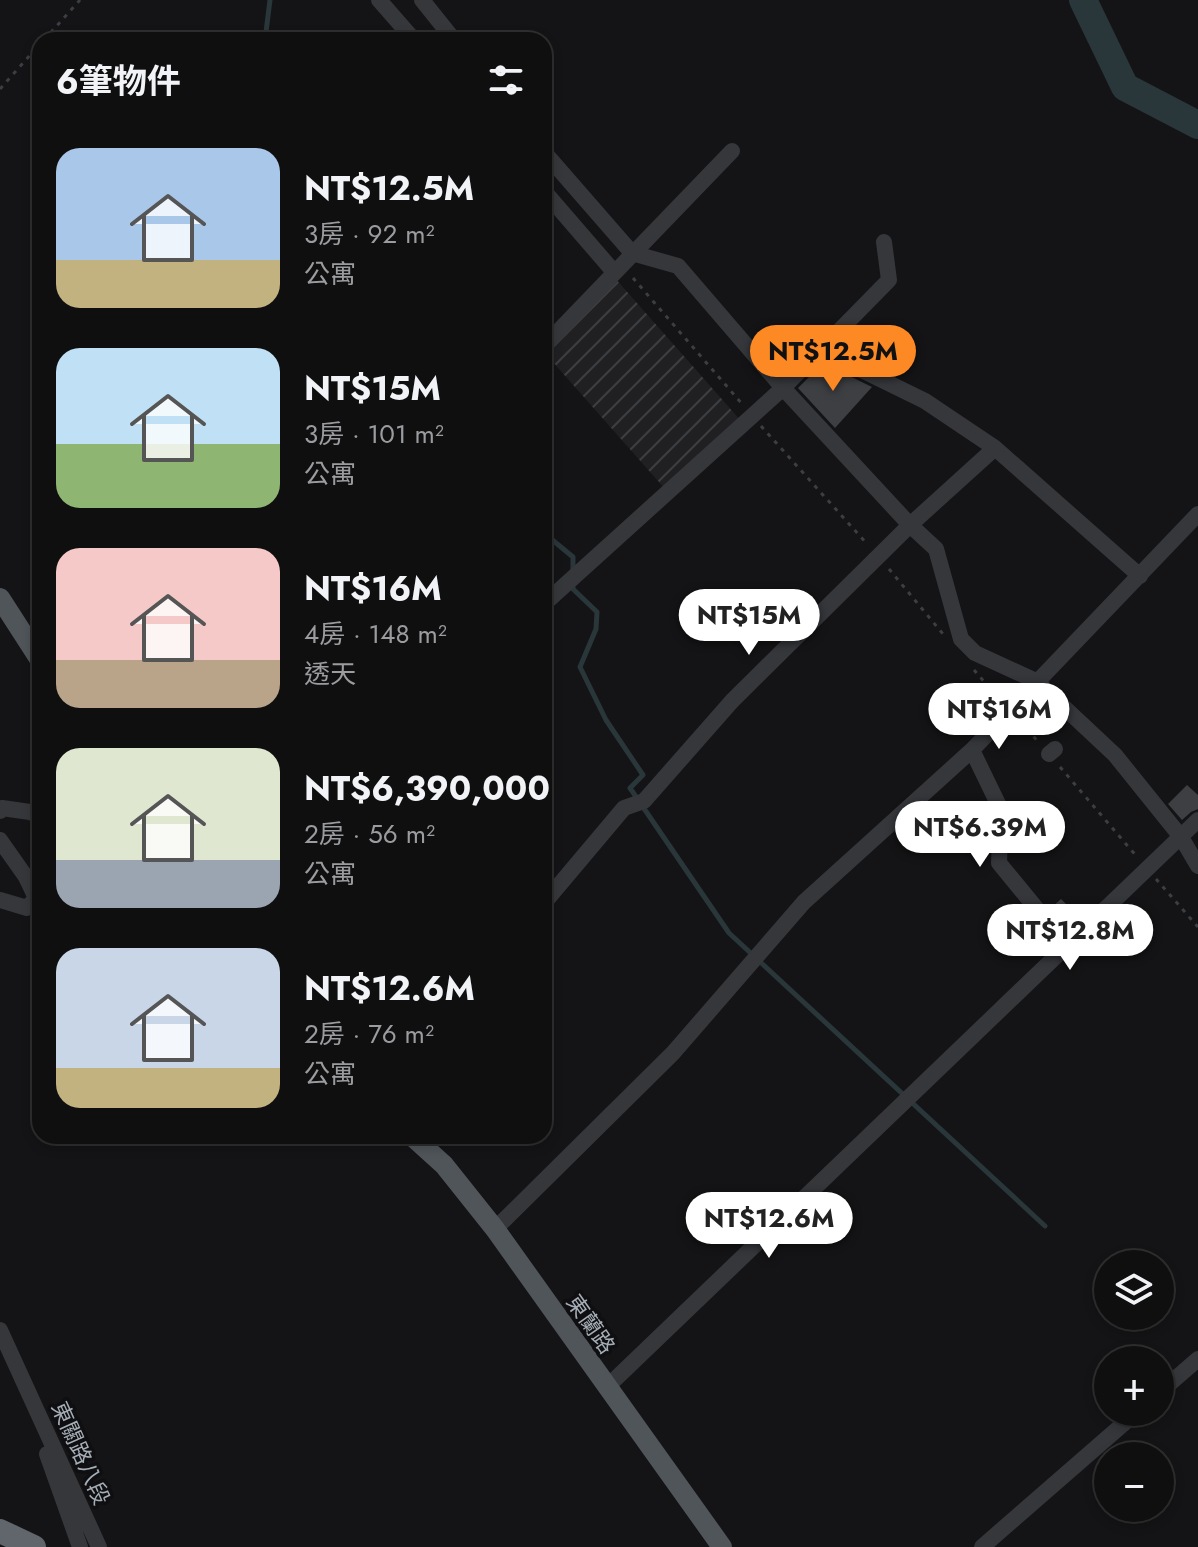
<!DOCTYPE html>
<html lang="zh-TW">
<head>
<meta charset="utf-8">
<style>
	:root { --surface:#0f0f10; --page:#1d1d1e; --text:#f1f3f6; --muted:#9b9c9f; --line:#2f2f30; --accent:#fd8924 }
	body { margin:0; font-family:Jost,"Noto Sans TC",sans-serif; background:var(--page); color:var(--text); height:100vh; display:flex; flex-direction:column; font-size:30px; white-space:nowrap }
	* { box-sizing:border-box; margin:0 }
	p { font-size:26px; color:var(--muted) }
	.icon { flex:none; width:44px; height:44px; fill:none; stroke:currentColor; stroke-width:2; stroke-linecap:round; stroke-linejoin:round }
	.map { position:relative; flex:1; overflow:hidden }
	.panel { position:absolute; left:32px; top:32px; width:520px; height:1112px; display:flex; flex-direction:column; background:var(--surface); border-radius:24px; box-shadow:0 4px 12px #0003,0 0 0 2px var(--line) }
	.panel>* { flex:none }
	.tools { position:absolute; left:1094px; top:1250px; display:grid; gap:16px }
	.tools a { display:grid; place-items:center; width:80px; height:80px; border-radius:50%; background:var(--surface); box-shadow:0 4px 12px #0003,0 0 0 2px var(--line); font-size:40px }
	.price { position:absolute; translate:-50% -68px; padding:0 18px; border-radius:28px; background:#fff; color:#222; font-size:26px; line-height:52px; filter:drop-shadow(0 2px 4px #0008) }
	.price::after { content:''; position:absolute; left:50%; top:48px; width:24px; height:18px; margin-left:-12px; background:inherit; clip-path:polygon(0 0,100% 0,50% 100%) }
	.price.selected { background:var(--accent); color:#111 }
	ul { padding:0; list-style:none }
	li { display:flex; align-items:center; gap:24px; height:200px; padding:0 24px }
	li span { display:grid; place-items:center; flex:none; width:224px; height:160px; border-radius:24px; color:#555 }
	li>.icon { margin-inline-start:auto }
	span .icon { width:96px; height:96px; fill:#fffc; stroke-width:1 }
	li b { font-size:34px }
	h2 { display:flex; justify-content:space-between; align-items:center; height:96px; padding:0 24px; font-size:34px }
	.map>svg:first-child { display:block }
	.industrial { fill:url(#industrial-furrows) }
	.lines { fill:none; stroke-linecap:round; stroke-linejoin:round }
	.stream { stroke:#29363a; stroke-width:5 }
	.river { stroke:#29363a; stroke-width:28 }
	.building { fill:#3e3f43 }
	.path { stroke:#3b3e42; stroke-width:3; stroke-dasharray:4 6; stroke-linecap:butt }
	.minor { stroke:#35373b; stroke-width:16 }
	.major { stroke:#50555a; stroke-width:20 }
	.highway { stroke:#60666c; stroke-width:24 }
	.labels { text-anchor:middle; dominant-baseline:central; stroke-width:7; stroke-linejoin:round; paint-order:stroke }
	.street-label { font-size:22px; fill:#a5aeb7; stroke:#0f0f11 }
</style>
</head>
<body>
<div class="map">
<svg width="1198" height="1547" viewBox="0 0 1198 1547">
	<defs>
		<pattern id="industrial-furrows" width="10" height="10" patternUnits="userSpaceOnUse" patternTransform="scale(2)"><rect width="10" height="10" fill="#202023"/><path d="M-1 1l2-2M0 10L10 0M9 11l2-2" fill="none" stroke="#3d3e41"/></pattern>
	</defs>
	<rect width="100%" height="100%" fill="#141416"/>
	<!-- industrial -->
	<path class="industrial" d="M614,277L742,422L666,490L544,352Z"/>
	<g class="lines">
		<!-- stream -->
		<path class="stream" d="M265,40L270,0
			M544,533L573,557V570
			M573,584V589L597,612L596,629L580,667L606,720L643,775L630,788L729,933L1045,1226"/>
		<!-- river -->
		<path class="river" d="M1083,0L1125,87L1198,125"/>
	</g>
	<!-- building -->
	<path class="building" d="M823,363L872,387L835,428L798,388Z
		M1187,785L1198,795V809L1191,812L1182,820L1168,804Z
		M1061,899L1080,918L1068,930L1051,908Z"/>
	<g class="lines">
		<!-- path -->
		<path class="path" d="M44,40L80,0
			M0,89L40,44
			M633,278L743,405
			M761,426L868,545
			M889,569L943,634
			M974,670L1000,700
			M1021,721L1039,743
			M1060,767L1138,858
			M1156,879L1198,927"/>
		<!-- minor -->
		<path class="minor" d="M379,0L414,40
			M422,0L454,40
			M544,152L632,253L678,266L783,388L910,525L936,549L961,639L975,653L1036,681L1115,755L1181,837L1198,866
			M544,191L614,272
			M544,346L732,151
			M821,350L925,401L995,448L1140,576
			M544,604L783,388L889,280L884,242
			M972,750L1001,810L999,863L1068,947
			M1049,754L1055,749
			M0,811L2,808L30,812L40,816
			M0,840L26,877L36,898L27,908L0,900
			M544,903L624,808L644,801L732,701L910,525L995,448
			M495,1229L673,1053L804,902L972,750L1198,514
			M0,1330L99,1547
			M607,1387L1198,820
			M1160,1392L1198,1359
			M47,1454L80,1547
			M982,1547L1137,1412"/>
		<!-- major -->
		<path class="major" d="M0,598L40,660
			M412,1136L444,1165L495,1229L722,1547"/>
		<!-- highway -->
		<path class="highway" d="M0,1531L34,1547"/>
	</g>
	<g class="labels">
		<!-- street labels -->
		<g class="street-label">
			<text transform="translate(591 1324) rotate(55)">東蘭路</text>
			<text transform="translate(81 1453) rotate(66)">東關路八段</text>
		</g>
	</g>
</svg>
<div class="tools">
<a><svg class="icon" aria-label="layers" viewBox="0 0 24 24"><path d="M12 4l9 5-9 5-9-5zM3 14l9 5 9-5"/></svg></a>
<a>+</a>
<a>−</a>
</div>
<b class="price selected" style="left:833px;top:393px">NT$12.5M</b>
<b class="price" style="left:749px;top:657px">NT$15M</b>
<b class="price" style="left:999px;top:751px">NT$16M</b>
<b class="price" style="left:980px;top:869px">NT$6.39M</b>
<b class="price" style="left:1070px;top:972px">NT$12.8M</b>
<b class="price" style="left:769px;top:1260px">NT$12.6M</b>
<section class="panel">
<h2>6筆物件<svg class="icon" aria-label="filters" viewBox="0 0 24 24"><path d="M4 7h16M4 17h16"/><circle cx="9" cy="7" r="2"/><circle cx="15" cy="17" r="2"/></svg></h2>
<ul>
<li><span style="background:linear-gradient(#a9c7e8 70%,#c2b280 0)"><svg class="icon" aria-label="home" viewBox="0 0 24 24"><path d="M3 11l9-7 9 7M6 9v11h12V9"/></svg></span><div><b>NT$12.5M</b><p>3房 · 92 m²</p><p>公寓</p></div></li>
<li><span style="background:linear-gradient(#bfe0f5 60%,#8fb573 0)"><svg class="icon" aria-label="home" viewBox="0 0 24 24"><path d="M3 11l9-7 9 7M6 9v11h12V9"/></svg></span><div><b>NT$15M</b><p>3房 · 101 m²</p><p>公寓</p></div></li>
<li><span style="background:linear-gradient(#f6c9c9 70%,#b9a48a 0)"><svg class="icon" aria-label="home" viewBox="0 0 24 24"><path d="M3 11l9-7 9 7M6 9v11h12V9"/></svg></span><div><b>NT$16M</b><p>4房 · 148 m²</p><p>透天</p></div></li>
<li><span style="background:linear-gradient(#dfe7d0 70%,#9aa5b1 0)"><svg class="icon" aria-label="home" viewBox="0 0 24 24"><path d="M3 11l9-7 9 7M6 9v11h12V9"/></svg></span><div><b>NT$6,390,000</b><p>2房 · 56 m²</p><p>公寓</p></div></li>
<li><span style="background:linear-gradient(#c9d6e8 75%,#c2b280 0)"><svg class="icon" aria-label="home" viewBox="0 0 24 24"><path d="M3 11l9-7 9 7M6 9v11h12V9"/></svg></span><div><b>NT$12.6M</b><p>2房 · 76 m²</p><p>公寓</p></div></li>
</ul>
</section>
</div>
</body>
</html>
